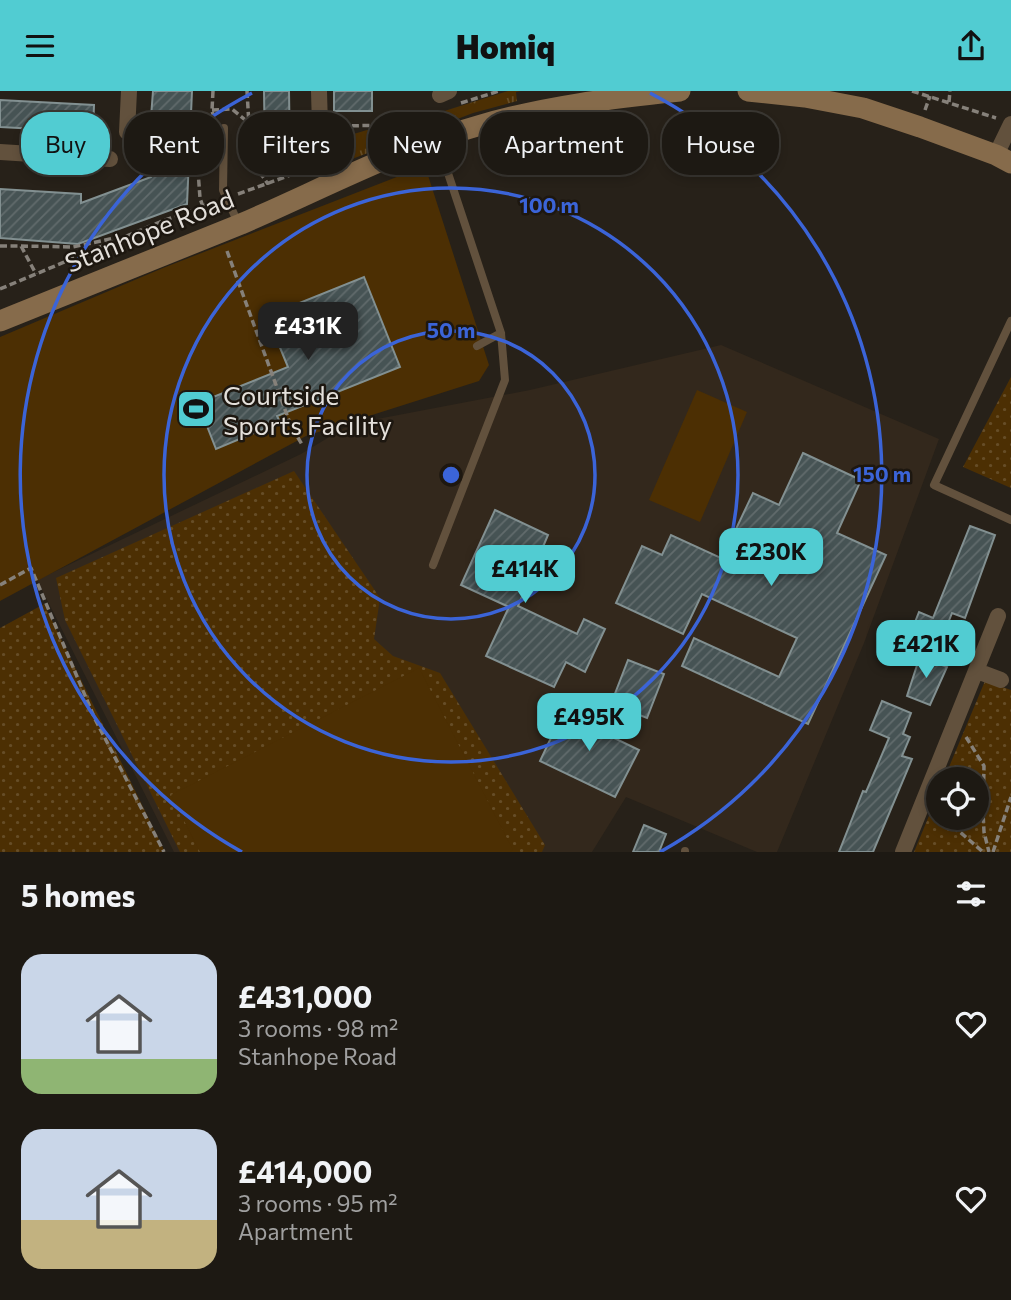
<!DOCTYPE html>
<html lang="en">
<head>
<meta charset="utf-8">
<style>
	:root { --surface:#1d1913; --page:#25221c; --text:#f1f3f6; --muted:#a0a0a0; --line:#3b3833; --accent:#51ccd2 }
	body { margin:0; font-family:Commissioner,sans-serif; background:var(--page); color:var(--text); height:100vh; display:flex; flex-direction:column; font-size:26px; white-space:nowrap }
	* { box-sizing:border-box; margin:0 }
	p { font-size:23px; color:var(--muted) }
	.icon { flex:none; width:38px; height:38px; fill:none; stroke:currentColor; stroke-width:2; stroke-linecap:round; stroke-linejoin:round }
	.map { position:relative; height:761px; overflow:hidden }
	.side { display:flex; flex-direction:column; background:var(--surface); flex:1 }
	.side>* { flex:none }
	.top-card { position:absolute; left:21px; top:21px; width:970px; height:63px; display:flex; gap:14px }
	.tools { position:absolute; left:926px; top:676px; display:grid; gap:14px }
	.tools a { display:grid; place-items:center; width:63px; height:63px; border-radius:50%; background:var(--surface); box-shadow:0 4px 10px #0003,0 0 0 2px var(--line); font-size:35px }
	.price { position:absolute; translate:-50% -60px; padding:0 16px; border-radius:14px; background:var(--accent); color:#111; font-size:23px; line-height:46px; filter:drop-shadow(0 2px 4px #0008) }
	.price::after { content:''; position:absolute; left:50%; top:42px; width:21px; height:16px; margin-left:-10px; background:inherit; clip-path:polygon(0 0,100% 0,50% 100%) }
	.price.selected { background:#222; color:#fff }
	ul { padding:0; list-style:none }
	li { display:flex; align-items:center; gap:21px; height:175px; padding:0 21px }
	li span { display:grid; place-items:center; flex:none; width:196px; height:140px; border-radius:21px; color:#555 }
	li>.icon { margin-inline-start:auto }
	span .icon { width:84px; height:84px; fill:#fffc; stroke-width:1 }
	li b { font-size:30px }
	h2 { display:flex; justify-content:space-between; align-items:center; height:84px; padding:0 21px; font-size:30px }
	.pill { padding:0 24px; border-radius:28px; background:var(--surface); box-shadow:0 4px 10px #0003,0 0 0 2px var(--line); font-size:24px; line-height:63px }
	.pill.selected { background:var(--accent); color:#111 }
	header { display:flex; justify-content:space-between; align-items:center; height:91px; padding:0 21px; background:var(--accent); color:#111; font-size:32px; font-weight:800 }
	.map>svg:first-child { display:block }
	.built { fill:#33281c }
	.grass { fill:url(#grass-tufts) }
	.park { fill:url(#park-dots) }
	.pitch { fill:#4c2f03 }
	.building { fill:url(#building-hatch); stroke:#829091; stroke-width:2 }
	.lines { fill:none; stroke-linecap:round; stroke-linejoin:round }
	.path { stroke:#86817a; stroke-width:3.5; stroke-dasharray:7 3.5; stroke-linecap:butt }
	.lane { stroke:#62513d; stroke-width:8 }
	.street { stroke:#62513d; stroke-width:16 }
	.secondary { stroke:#866b4b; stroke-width:21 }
	.ring { fill:none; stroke:#3b64d8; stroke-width:3.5 }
	.labels { text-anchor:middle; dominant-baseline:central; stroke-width:5; stroke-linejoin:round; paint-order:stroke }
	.street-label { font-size:26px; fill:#e4e0db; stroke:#1d1710 }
	.poi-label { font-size:26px; fill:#e4e0db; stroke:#1d1710; text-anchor:start }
	.centre { fill:#3b64d8; stroke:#1d1710; stroke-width:3.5 }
	.ring-label { font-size:21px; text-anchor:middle; font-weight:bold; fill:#3b64d8; stroke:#1d1710; stroke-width:5; stroke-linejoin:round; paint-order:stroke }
</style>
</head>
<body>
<header><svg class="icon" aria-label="menu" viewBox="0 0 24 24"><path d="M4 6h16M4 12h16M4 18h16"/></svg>Homiq<svg class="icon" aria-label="share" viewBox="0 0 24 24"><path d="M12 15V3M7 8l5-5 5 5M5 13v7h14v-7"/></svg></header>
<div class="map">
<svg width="1011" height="761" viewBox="0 0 1011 761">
	<defs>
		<pattern id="grass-tufts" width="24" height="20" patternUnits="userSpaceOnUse" patternTransform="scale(1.75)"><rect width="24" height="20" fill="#4c2f03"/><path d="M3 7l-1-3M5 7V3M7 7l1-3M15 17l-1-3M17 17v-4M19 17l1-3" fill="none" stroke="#664d27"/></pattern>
		<pattern id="park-dots" width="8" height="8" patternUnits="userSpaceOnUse" patternTransform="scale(1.75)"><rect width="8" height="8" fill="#4c2f03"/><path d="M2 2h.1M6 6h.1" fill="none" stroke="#664d27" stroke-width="1.8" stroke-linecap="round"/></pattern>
		<pattern id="building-hatch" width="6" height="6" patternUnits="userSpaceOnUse" patternTransform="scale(1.75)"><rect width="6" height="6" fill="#465354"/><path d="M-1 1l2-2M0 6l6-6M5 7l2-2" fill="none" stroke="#616b6c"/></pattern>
	</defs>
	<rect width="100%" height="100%" fill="#272119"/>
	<!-- built -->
	<path class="built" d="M721,254L939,348L864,552L777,761H757L626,706L592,761H174L37,489L301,363L351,333L530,299Z"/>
	<!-- grass -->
	<path class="grass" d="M508,0H521L516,1L517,10L473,22L352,68H334L347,45L367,39L408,35L438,22Z"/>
	<!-- park -->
	<path class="park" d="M1011,286V397L963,376Z
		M294,380L380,507L374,548L393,565L440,582L545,754L542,761H180L65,529L56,487Z
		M44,513L165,761H0V537Z
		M985,590L1011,599V761H914L938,703V726H976V688H944Z"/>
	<!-- pitch -->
	<path class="pitch" d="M425,75L489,274L479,290L306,345L0,510V246L163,177Z
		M697,299L747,321L700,431L649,409Z
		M419,577L513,759L510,761H200L171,704Z"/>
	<!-- building -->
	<path class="building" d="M153,0H192L187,113L78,153L0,147V98L81,103V112L151,86L154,53H149Z
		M264,0H289L290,66H265Z
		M334,0H372V20H334Z
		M0,9L94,14L93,41L0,36Z
		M364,186L400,276L277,325L280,331L216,358L198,312L288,276L267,225Z
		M803,362L861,389L837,442L886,464L808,633L682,575L694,547L779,586L797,547L702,503L683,543L616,512L642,455L662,464L671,444L749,480L763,450L736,438L753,402L779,414Z
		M495,419L548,444L518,515L577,543L584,528L605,538L585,581L566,571L554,596L486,565L509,516L461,494Z
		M970,435L995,444L965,527L952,522L937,560L908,549L919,521L933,527Z
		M920,565L947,576L930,614L907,605Z
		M628,569L664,583L647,627L611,613Z
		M882,610L911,622L903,643L910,646L902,665L912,668L873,761H839L863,700L866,701L889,647L870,639Z
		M567,613L585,623L581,631L639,659L615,706L540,670Z
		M644,734L666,743L659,761H633Z"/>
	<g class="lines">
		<!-- path -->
		<path class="path" d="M213,0L212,19L214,29
			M247,0L251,69L268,93
			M912,0L996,27
			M949,11L950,0
			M461,12L499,0
			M212,19L232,18L249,32
			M925,19L930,5
			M338,46L343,35L391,34L433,21
			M238,103L310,77
			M203,116L200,107L197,66L211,65
			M0,155H21L36,183
			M21,155L73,156L119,146
			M227,160L291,335L303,355
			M0,198L160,131L214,111
			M0,494L31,477L95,628L164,761
			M966,646L984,675L983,721L984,741L989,761
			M934,725L960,741L983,761
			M993,761L1011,706"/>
		<!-- lane -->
		<path class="lane" d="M224,37L223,99L239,134
			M1011,230L934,394L1011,429
			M477,255L501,242
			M433,474L505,289L501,242L437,49
			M685,761V760"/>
		<!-- street -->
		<path class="street" d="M319,0C320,31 319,63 333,91
			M440,4L449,0
			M127,41L129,0
			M0,61L110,68
			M996,64L1011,33
			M977,580L1001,589
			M903,761L998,525"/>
		<!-- secondary -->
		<path class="secondary" d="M748,0L805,6L863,17L920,36L996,64L1011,72
			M0,230C80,197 161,166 241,133C320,99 398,57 481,34C547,15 613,7 680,0"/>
	</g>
	<!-- distance rings -->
	<g class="ring">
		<circle cx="451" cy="384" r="144"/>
		<circle cx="451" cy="384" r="287"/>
		<path d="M242 761A431 431 0 0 1 252 2M650 2A431 431 0 0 1 660 761"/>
	</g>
	<!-- icons -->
	<defs>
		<symbol id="stadium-square" viewBox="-11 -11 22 22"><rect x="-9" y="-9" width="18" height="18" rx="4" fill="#51ccd2" stroke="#1d1710"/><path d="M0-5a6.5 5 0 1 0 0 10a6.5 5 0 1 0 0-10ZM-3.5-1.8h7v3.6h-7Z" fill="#111"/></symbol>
	</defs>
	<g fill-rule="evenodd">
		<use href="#stadium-square" x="174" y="296" width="44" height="44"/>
	</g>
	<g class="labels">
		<!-- street labels -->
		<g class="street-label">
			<text transform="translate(149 139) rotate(-22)">Stanhope Road</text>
		</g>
		<!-- poi labels -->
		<g class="poi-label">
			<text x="223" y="303">Courtside<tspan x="223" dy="30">Sports Facility</tspan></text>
		</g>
	</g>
	<circle cx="451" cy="384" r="10" class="centre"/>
	<g class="ring-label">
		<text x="549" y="122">100 m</text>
		<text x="451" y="247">50 m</text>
		<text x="882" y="391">150 m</text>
	</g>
</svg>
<div class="tools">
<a><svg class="icon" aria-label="locate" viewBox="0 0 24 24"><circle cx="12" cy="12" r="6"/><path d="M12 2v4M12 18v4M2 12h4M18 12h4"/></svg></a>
</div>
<b class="price selected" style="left:308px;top:271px">£431K</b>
<b class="price" style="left:771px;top:497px">£230K</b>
<b class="price" style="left:525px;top:514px">£414K</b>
<b class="price" style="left:926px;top:589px">£421K</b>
<b class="price" style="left:589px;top:662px">£495K</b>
<div class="top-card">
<a class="pill selected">Buy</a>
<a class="pill">Rent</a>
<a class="pill">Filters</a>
<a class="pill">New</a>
<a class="pill">Apartment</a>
<a class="pill">House</a>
</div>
</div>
<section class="side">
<h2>5 homes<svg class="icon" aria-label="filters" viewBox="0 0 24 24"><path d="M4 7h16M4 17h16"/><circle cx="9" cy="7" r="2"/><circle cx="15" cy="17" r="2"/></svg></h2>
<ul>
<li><span style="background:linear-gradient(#c9d6e8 75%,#8fb573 0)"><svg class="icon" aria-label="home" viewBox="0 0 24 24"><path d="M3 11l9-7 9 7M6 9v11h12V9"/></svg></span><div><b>£431,000</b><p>3 rooms · 98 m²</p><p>Stanhope Road</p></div><svg class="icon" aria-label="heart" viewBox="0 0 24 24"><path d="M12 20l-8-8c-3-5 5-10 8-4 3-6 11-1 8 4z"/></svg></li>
<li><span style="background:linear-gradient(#c9d6e8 65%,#c2b280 0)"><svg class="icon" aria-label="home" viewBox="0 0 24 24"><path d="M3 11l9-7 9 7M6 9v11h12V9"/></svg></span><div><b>£414,000</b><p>3 rooms · 95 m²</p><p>Apartment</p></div><svg class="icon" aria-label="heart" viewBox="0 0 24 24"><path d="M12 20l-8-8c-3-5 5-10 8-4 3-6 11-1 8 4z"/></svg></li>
</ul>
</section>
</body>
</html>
